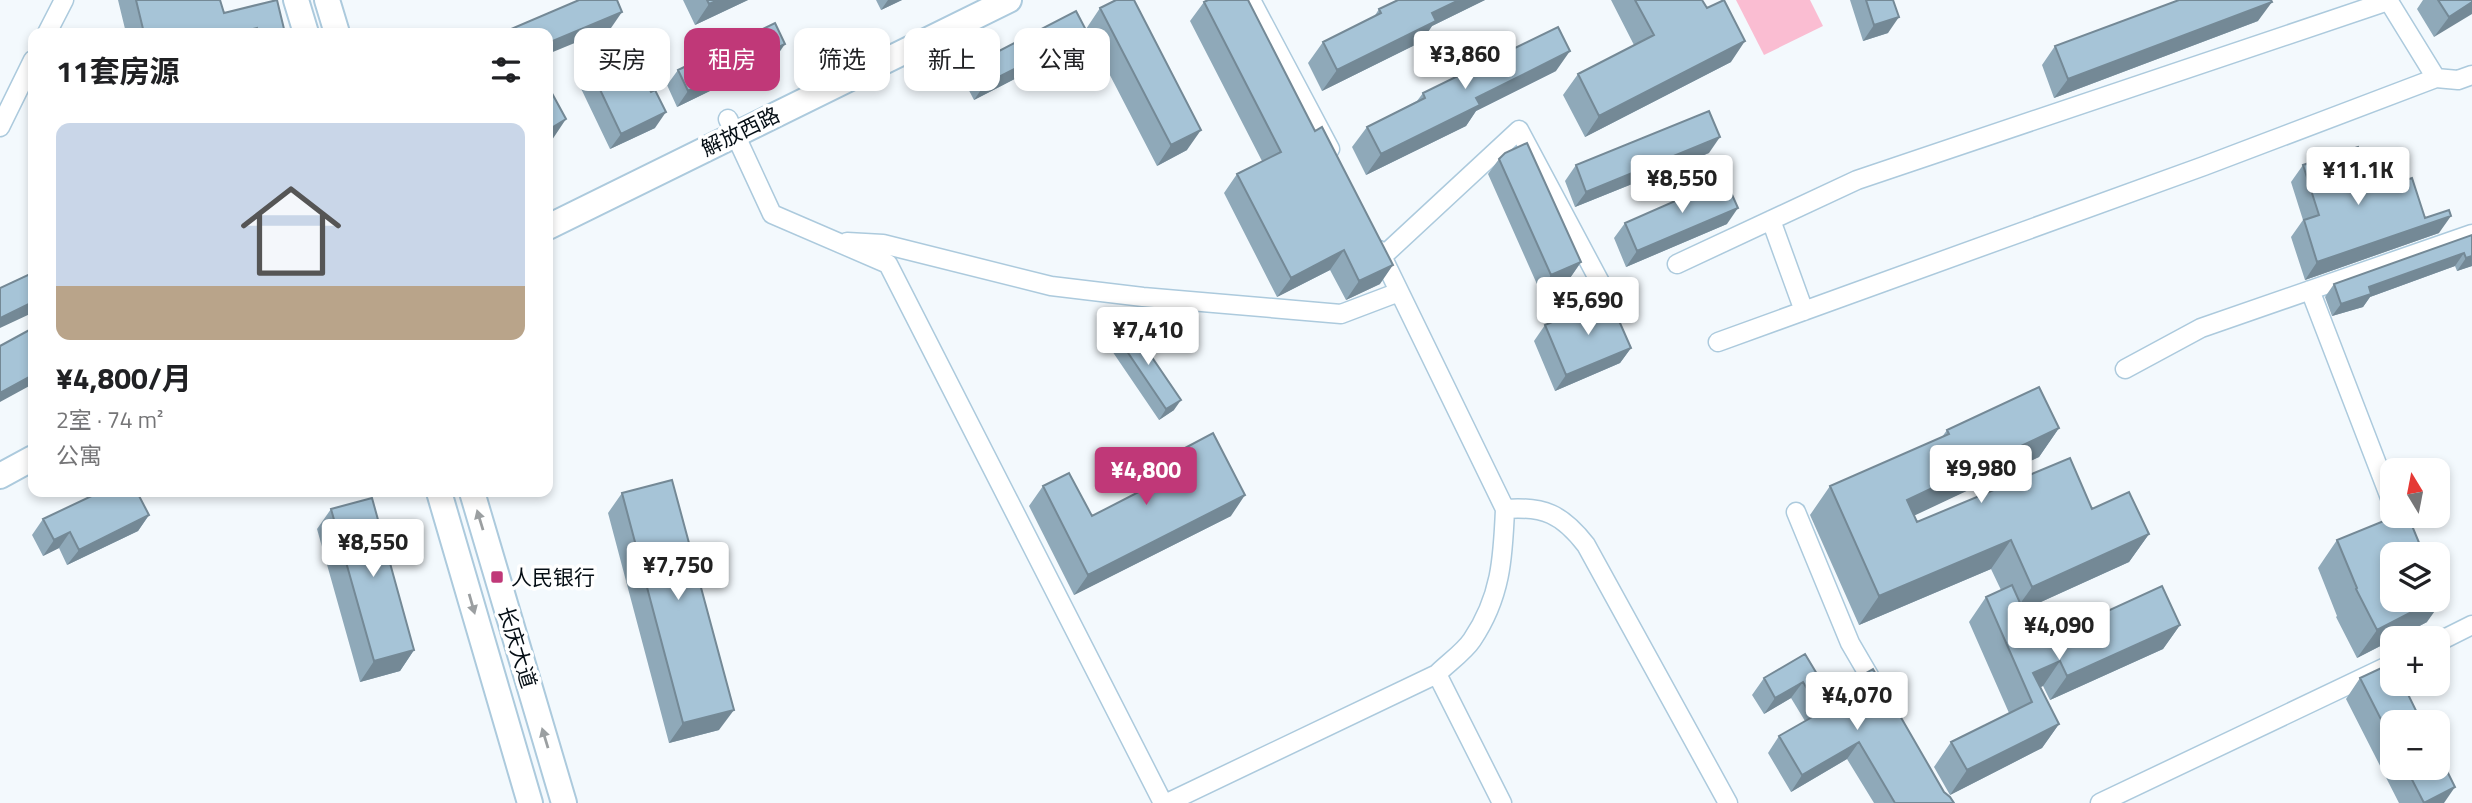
<!DOCTYPE html>
<html lang="zh">
<head>
<meta charset="utf-8">
<style>
	:root { --surface:#fff; --page:#f2f2f2; --text:#202124; --muted:#757577; --accent:#c03878 }
	body { margin:0; font-family:"Titillium Web","Noto Sans SC",sans-serif; background:var(--page); color:var(--text); height:100vh; display:flex; flex-direction:column; font-size:26px; white-space:nowrap }
	* { box-sizing:border-box; margin:0 }
	p { font-size:23px; color:var(--muted) }
	.icon { flex:none; width:38px; height:38px; fill:none; stroke:currentColor; stroke-width:2; stroke-linecap:round; stroke-linejoin:round }
	.map { position:relative; flex:1; overflow:hidden }
	.side { position:absolute; left:28px; top:28px; width:525px; height:469px; display:flex; flex-direction:column; background:var(--surface); border-radius:14px; box-shadow:0 4px 10px #0003 }
	.side>* { flex:none }
	.guide { position:absolute; left:574px; top:28px; width:665px; height:63px; display:flex; gap:14px }
	.needle { width:46px; rotate:350deg }
	.buttons { position:absolute; left:2380px; top:458px; display:grid; gap:14px }
	.buttons a { display:grid; place-items:center; width:70px; height:70px; border-radius:14px; background:var(--surface); box-shadow:0 4px 10px #0003; font-size:35px }
	.price { position:absolute; translate:-50% -60px; padding:0 16px; border-radius:7px; background:#fff; color:#222; font-size:23px; line-height:46px; filter:drop-shadow(0 2px 4px #0008) }
	.price::after { content:''; position:absolute; left:50%; top:42px; width:21px; height:16px; margin-left:-10px; background:inherit; clip-path:polygon(0 0,100% 0,50% 100%) }
	.price.active { background:var(--accent); color:#fff }
	ul { padding:0; list-style:none }
	li { display:grid; align-content:center; gap:14px; height:371px; padding:0 28px }
	li span { display:grid; place-items:center; height:217px; border-radius:14px; color:#555 }
	li>.icon { margin-inline-start:auto }
	span .icon { width:126px; height:126px; fill:#fffc; stroke-width:1 }
	li b { font-size:30px }
	h2 { display:flex; justify-content:space-between; align-items:center; height:84px; padding:0 28px; font-size:30px }
	.chip { padding:0 24px; border-radius:14px; background:var(--surface); box-shadow:0 4px 10px #0003; font-size:24px; line-height:63px }
	.chip.active { background:var(--accent); color:#fff }
	.map>svg:first-child { display:block }
	.green { fill:#fabdd2 }
	.lines { fill:none; stroke-linecap:round; stroke-linejoin:round }
	.street-casing { stroke:#accadd; stroke-width:21 }
	.secondary-casing { stroke:#accadd; stroke-width:28 }
	.street { stroke:#fff; stroke-width:18 }
	.secondary { stroke:#fff; stroke-width:24 }
	.wall { fill:#8fa9b9 }
	.shaded-wall { fill:#748996 }
	.building { fill:#a6c4d7; stroke:#748996; stroke-width:2 }
	.oneway { fill:#9b9fa1 }
	.poi-dot { fill:#c03878; stroke:#fff; stroke-width:2.5 }
	.labels { text-anchor:middle; dominant-baseline:central; stroke-width:7; stroke-linejoin:round; paint-order:stroke }
	.street-label { font-size:21px; fill:#050e15; stroke:#fff }
	.poi-label { font-size:21px; fill:#050e15; stroke:#fff; text-anchor:start }
</style>
</head>
<body>
<div class="map">
<svg width="2472" height="803" viewBox="0 0 2472 803">
	<rect width="100%" height="100%" fill="#f3f9fd"/>
	<!-- green -->
	<path class="green" d="M1736,0H1810L1823,26L1764,55Z"/>
	<g class="lines">
		<defs>
			<path id="street" d="M1251,0L1330,149
				M2388,0L2436,78
				M47,33L64,0
				M728,119L772,214L888,264L1163,803
				M0,127L33,60
				M1771,220L1804,311
				M847,242L883,244L1051,286L1143,297L1341,314L1399,292
				M1382,257L1519,130L1601,284
				M1677,264L1857,180L2388,1
				M2310,290L2392,503
				M1718,342L2204,166L2436,78L2458,80L2472,75
				M2125,369L2201,328L2472,234
				M1505,509C1544,506 1562,514 1586,545L1728,803
				M1796,512L1850,643L1878,691
				M2438,642L2472,625
				M1437,674L1502,803
				M1167,803L1437,674C1448,663 1464,652 1472,640C1501,597 1503,558 1505,509L1379,250
				M2100,803L2392,664"/>
			<path id="secondary" d="M296,0L306,33
				M327,0L337,33
				M548,227L1009,0
				M0,476L33,458
				M439,492L530,803
				M472,492L564,803"/>
		</defs>
		<!-- street casing -->
		<use href="#street" class="street-casing"/>
		<!-- secondary casing -->
		<use href="#secondary" class="secondary-casing"/>
		<!-- street -->
		<use href="#street" class="street"/>
		<!-- secondary -->
		<use href="#secondary" class="secondary"/>
	</g>
	<!-- wall -->
	<path class="wall" d="M118,0H220L224,13L285,33H126Z
		M683,0H748L695,25Z
		M876,0H902L881,10Z
		M1398,0H1485L1432,26L1421,42L1322,91L1308,63L1323,42L1374,17L1379,9Z
		M1611,0H1702L1731,62L1585,137L1563,95L1578,74L1634,45Z
		M1850,0H1893L1888,33L1863,41Z
		M2423,0H2472L2434,37L2417,9Z
		M1204,2L1315,131L1380,284L1346,300L1330,270L1277,297L1224,193L1237,174L1262,161L1190,21Z
		M1100,8L1187,150L1157,166L1086,29Z
		M2258,21L2054,98L2042,65L2055,46Z
		M1076,47L974,100L963,79L974,64Z
		M586,60L655,128L610,149L575,76Z
		M774,60L677,107L667,85L678,70Z
		M1556,71L1476,111L1466,126L1366,175L1352,147L1367,127L1417,101L1423,93Z
		M1709,153L1575,207L1565,181L1576,165Z
		M1499,159L1581,262L1570,278L1540,291L1488,174Z
		M2303,165L2372,191L2425,218L2439,233L2305,280L2291,237L2303,220L2291,182Z
		M1625,223L1727,224L1626,267L1614,238Z
		M2472,235V266L2457,271L2455,266L2370,297L2363,307L2332,316L2325,297L2334,284Z
		M1545,325L1631,348L1620,363L1555,391L1534,341Z
		M1116,335L1174,410L1159,420L1108,345Z
		M2059,428L2039,457L1914,515L1917,522L2092,509L2149,534L2129,562L2023,610L2038,643L2180,625L2163,649L2050,700L2043,686L2040,687L2059,724L2042,748L1950,795L1934,767L1951,742L2009,713L1969,622L1986,597L2001,590L1991,569L1859,625L1810,515L1830,486L1942,437L1947,430Z
		M1185,448L1231,516L1074,595L1029,506L1043,486L1092,516L1173,474L1170,468Z
		M622,493L719,730L669,743L608,513Z
		M331,509L414,650L400,671L360,682L317,529Z
		M149,515L138,531L67,565L59,548L43,556L32,535L43,519Z
		M2337,540L2420,545L2417,549L2427,622L2395,639H2392V640L2357,658L2336,617L2337,616L2318,568Z
		M1805,654L1829,694L1944,792L1954,803H1874L1847,759L1791,792L1768,753L1779,736L1805,721L1791,698L1764,714L1752,695L1764,678Z
		M2360,678L2392,723V768H2438L2444,803H2399L2346,699Z"/>
	<!-- shaded-wall -->
	<path class="shaded-wall" d="M718,0H748L695,25L709,4Z
		M888,0H902L881,10Z
		M1459,0H1485L1432,26L1421,42L1322,91L1337,70L1432,13Z
		M2272,2L2258,21L2054,98L2068,79Z
		M2472,2V14L2434,37L2449,17Z
		M622,12L611,28L548,54V43Z
		M1899,17L1888,33L1863,41L1874,25Z
		M257,28L253,33H235Z
		M1087,32L1076,47L974,100L985,84Z
		M1745,41L1731,62L1585,137L1599,116Z
		M785,44L774,60L677,107L688,91Z
		M1570,51L1556,71L1476,111L1466,126L1366,175L1381,154L1476,98Z
		M666,112L655,128L610,149L621,134Z
		M566,119L552,140L548,142V130Z
		M1201,130L1187,150L1157,166L1171,145Z
		M1720,137L1709,153L1575,207L1586,192Z
		M1738,208L1727,224L1626,267L1637,251Z
		M2451,216L2439,233L2305,280L2317,262Z
		M1344,250L1330,270L1277,297L1291,278Z
		M2464,253L2455,266L2370,297L2363,307L2332,316L2341,304L2369,287Z
		M2472,256V266L2457,271L2466,258Z
		M1581,262L1570,278L1540,291L1551,275Z
		M1393,265L1380,284L1346,300L1359,281Z
		M33,302V310L30,314L0,328V318Z
		M1631,348L1620,363L1555,391L1566,375Z
		M33,375V384L0,402V393Z
		M1181,400L1174,410L1159,420L1166,409Z
		M2059,428L2039,457L1888,528L1907,500Z
		M1245,495L1231,516L1074,595L1088,575Z
		M149,515L138,531L67,565L79,550Z
		M70,532L59,548L43,556L54,540Z
		M2149,534L2129,562L2012,615L2032,587Z
		M2011,540L1991,569L1859,625L1879,596Z
		M2447,594L2427,622L2395,639H2392V640L2357,658L2377,630L2435,600H2438V599Z
		M2180,625L2163,649L2050,700L2067,676Z
		M414,650L400,671L360,682L374,661Z
		M2060,661L2043,686L2028,693L2033,673Z
		M1803,682L1791,698L1764,714L1775,698Z
		M734,710L719,730L669,743L683,723Z
		M2059,724L2042,748L1950,795L1967,770Z
		M1859,742L1847,759L1791,792L1802,775Z
		M2455,787L2444,803H2424Z"/>
	<!-- building -->
	<path class="building" d="M136,0H220L224,13L277,0L285,33H258L257,28L235,33H144Z
		M579,0H617L622,12L548,43V33H502Z
		M707,0H718L709,4Z
		M1116,0H1134L1201,130L1171,145L1100,8Z
		M1208,0H1248L1315,131L1322,127L1393,265L1359,281L1344,250L1291,278L1237,174L1281,152L1204,2Z
		M1398,0H1459L1432,13L1436,21L1337,70L1323,42L1381,13L1379,9Z
		M1635,0H1702L1707,8L1724,0L1745,41L1599,116L1578,74L1654,35Z
		M1866,0H1893L1899,17L1874,25Z
		M2179,0H2271L2272,2L2068,79L2055,46Z
		M2438,0H2472V2L2449,17Z
		M1076,11L1087,32L985,84L974,64Z
		M775,23L785,44L688,91L678,70Z
		M1558,27L1570,51L1476,98L1480,105L1381,154L1367,127L1425,98L1423,93Z
		M627,41L651,92L655,90L666,112L621,134L586,60Z
		M548,86L566,119L548,130Z
		M1709,111L1720,137L1586,192L1576,165Z
		M1527,143L1581,262L1551,275L1499,159L1505,153Z
		M2358,147L2372,191L2412,178L2425,218L2449,210L2451,216L2317,262L2304,220L2319,215L2303,165Z
		M1725,179L1738,208L1637,251L1625,223Z
		M2472,235V256L2466,258L2464,253L2369,287L2371,294L2341,304L2334,284Z
		M30,274L33,282V302L0,318V288Z
		M1609,298L1631,348L1566,375L1545,325Z
		M1130,325L1181,400L1166,409L1116,335Z
		M33,328V375L0,393V346Z
		M2039,387L2059,428L1907,500L1917,522L2070,458L2092,509L2129,492L2149,534L2032,587L2011,540L1879,596L1830,486L1949,434L1947,430Z
		M1213,433L1245,495L1088,575L1043,486L1069,473L1092,516L1193,464L1185,448Z
		M672,480L734,710L683,723L622,493Z
		M100,492H137L149,515L79,550L70,532L54,540L43,519Z
		M372,498L414,650L374,661L331,509Z
		M2396,516H2408L2420,545L2416,547L2421,555H2392V600H2435L2377,630L2356,589L2357,588L2337,540Z
		M2438,580L2447,594L2438,599Z
		M2012,585L2038,643L2162,586L2180,625L2067,676L2060,661L2033,673L2059,724L1967,770L1951,742L2032,702L1986,597Z
		M1805,654L1829,694L1873,669L1944,792L1950,797L1954,803H1895L1859,742L1802,775L1779,736L1821,712L1803,682L1775,698L1764,678Z
		M2392,663V684H2403L2422,723H2392V741L2360,678Z
		M2438,753L2455,787L2424,803L2406,768H2438Z"/>
	<!-- one-way arrows -->
	<defs><path id="oneway-solid" d="M-6-.8H1V-3.2L6.5 0L1 3.2V.8H-6Z" transform="scale(1.75)"/></defs>
	<g class="oneway">
		<use href="#oneway-solid" transform="translate(480 520) rotate(-107)"/>
		<use href="#oneway-solid" transform="translate(472 604) rotate(74)"/>
		<use href="#oneway-solid" transform="translate(545 738) rotate(-107)"/>
	</g>
	<!-- markers -->
	<rect class="poi-dot" x="490" y="570" width="14" height="14" rx="3.5"/>
	<g class="labels">
		<!-- street labels -->
		<g class="street-label">
			<text transform="translate(740 131) rotate(-26)">解放西路</text>
			<text transform="translate(518 647) rotate(73)">长庆大道</text>
		</g>
		<!-- poi labels -->
		<g class="poi-label">
			<text x="511" y="577">人民银行</text>
		</g>
	</g>
</svg>
<div class="buttons">
<a><svg class="needle" viewBox="-14 -14 28 28"><path d="M0-13l5 13h-10z" fill="#e53935"/><path d="M0 13l5-13h-10z" fill="#757577"/></svg></a>
<a><svg class="icon" aria-label="layers" viewBox="0 0 24 24"><path d="M12 4l9 5-9 5-9-5zM3 14l9 5 9-5"/></svg></a>
<a>+</a>
<a>−</a>
</div>
<b class="price" style="left:1465px;top:91px">¥3,860</b>
<b class="price" style="left:2358px;top:207px">¥11.1K</b>
<b class="price" style="left:1682px;top:215px">¥8,550</b>
<b class="price" style="left:1588px;top:337px">¥5,690</b>
<b class="price" style="left:1148px;top:367px">¥7,410</b>
<b class="price" style="left:1981px;top:505px">¥9,980</b>
<b class="price active" style="left:1146px;top:507px">¥4,800</b>
<b class="price" style="left:373px;top:579px">¥8,550</b>
<b class="price" style="left:678px;top:602px">¥7,750</b>
<b class="price" style="left:2059px;top:662px">¥4,090</b>
<b class="price" style="left:1857px;top:732px">¥4,070</b>
<div class="guide">
<a class="chip">买房</a>
<a class="chip active">租房</a>
<a class="chip">筛选</a>
<a class="chip">新上</a>
<a class="chip">公寓</a>
</div>
<section class="side">
<h2>11套房源<svg class="icon" aria-label="filters" viewBox="0 0 24 24"><path d="M4 7h16M4 17h16"/><circle cx="9" cy="7" r="2"/><circle cx="15" cy="17" r="2"/></svg></h2>
<ul>
<li><span style="background:linear-gradient(#c9d6e8 75%,#b9a48a 0)"><svg class="icon" aria-label="home" viewBox="0 0 24 24"><path d="M3 11l9-7 9 7M6 9v11h12V9"/></svg></span><div><b>¥4,800/月</b><p>2室 · 74 m²</p><p>公寓</p></div></li>
</ul>
</section>
</div>
</body>
</html>
